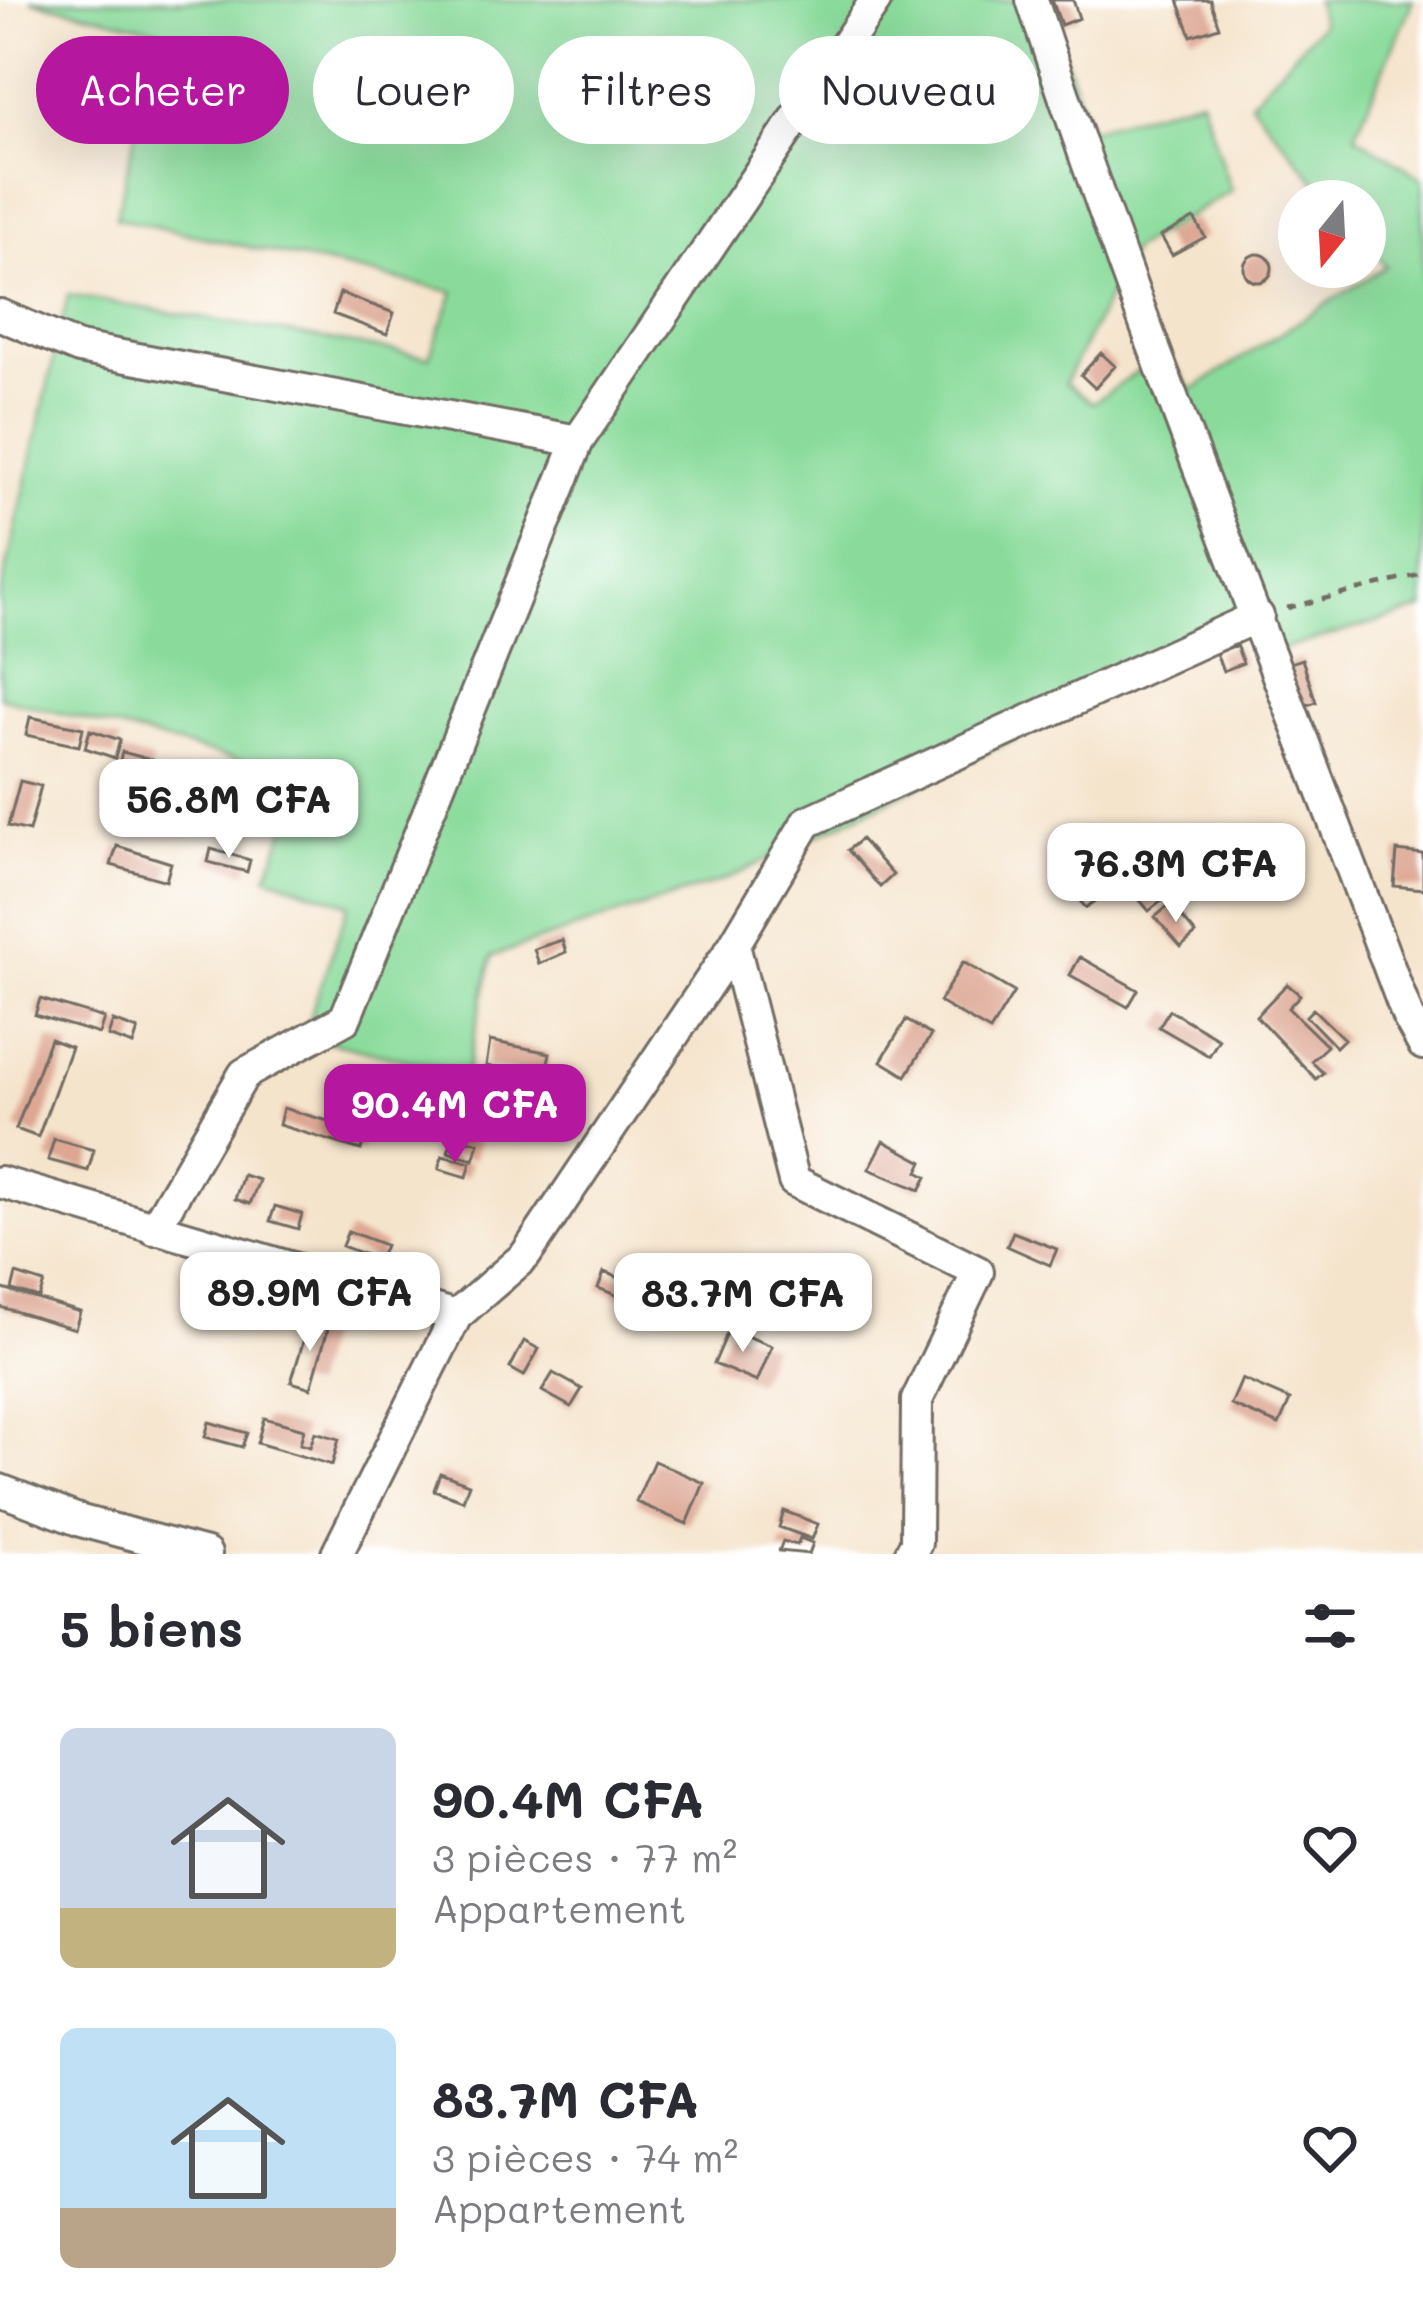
<!DOCTYPE html>
<html lang="fr">
<head>
<meta charset="utf-8">
<style>
	:root { --surface:#fff; --page:#f2f2f3; --text:#2b2b33; --muted:#7c7c81; --accent:#b5179e }
	body { margin:0; font-family:Mali,sans-serif; background:var(--page); color:var(--text); height:100vh; display:flex; flex-direction:column; font-size:45px; white-space:nowrap }
	* { box-sizing:border-box; margin:0 }
	p { font-size:39px; color:var(--muted) }
	.icon { flex:none; width:66px; height:66px; fill:none; stroke:currentColor; stroke-width:2; stroke-linecap:round; stroke-linejoin:round }
	.map { position:relative; height:1554px; overflow:hidden }
	.sheet { display:flex; flex-direction:column; background:var(--surface); flex:1 }
	.sheet>* { flex:none }
	.guide { position:absolute; left:36px; top:36px; width:1353px; height:108px; display:flex; gap:24px }
	.needle { width:78px; rotate:198deg }
	.buttons { position:absolute; left:1278px; top:180px; display:grid; gap:24px }
	.buttons a { display:grid; place-items:center; width:108px; height:108px; border-radius:50%; background:var(--surface); box-shadow:0 12px 48px #0002; font-size:60px }
	.price { position:absolute; translate:-50% -102px; padding:0 27px; border-radius:24px; background:#fff; color:#222; font-size:39px; line-height:78px; filter:drop-shadow(0 3px 6px #0008) }
	.price::after { content:''; position:absolute; left:50%; top:72px; width:36px; height:27px; margin-left:-18px; background:inherit; clip-path:polygon(0 0,100% 0,50% 100%) }
	.price.on { background:var(--accent); color:#fff }
	ul { padding:0; list-style:none }
	li { display:flex; align-items:center; gap:36px; height:300px; padding:0 60px }
	li span { display:grid; place-items:center; flex:none; width:336px; height:240px; border-radius:18px; color:#555 }
	li>.icon { margin-inline-start:auto }
	span .icon { width:144px; height:144px; fill:#fffc; stroke-width:1 }
	li b { font-size:51px }
	h2 { display:flex; justify-content:space-between; align-items:center; height:144px; padding:0 60px; font-size:51px }
	.pill { padding:0 42px; border-radius:54px; background:var(--surface); box-shadow:0 12px 48px #0002; font-size:42px; line-height:108px }
	.pill.on { background:var(--accent); color:#fff }
	.map>svg:first-child { display:block }
	.green { fill:#8adb9b; stroke:#5a8363; stroke-width:3 }
	.building { fill:#dda794 }
	.lines { fill:none; stroke-linecap:round; stroke-linejoin:round }
	.street-casing { stroke:#726c63; stroke-width:36 }
	.path { stroke:#726c63; stroke-width:4.5; stroke-dasharray:9 9; stroke-linecap:butt }
	.street { stroke:#fff; stroke-width:30 }
</style>
</head>
<body>
<div class="map">
<svg width="1423" height="1554" viewBox="0 0 1423 1554">
	<rect width="100%" height="100%" fill="#fff"/>
	<filter id="ink" filterUnits="userSpaceOnUse"><feTurbulence type="fractalNoise" baseFrequency=".00833" numOctaves="2"/><feDisplacementMap in="SourceGraphic" scale="24" xChannelSelector="R" yChannelSelector="G"/><feConvolveMatrix kernelMatrix="1 2 1 2 8 2 1 2 1" color-interpolation-filters="sRGB"/></filter>
	<filter id="wash" filterUnits="userSpaceOnUse"><feTurbulence type="fractalNoise" baseFrequency=".004" numOctaves="4" result="noise"/><feDisplacementMap in="SourceGraphic" scale="48" xChannelSelector="R" yChannelSelector="G"/><feGaussianBlur stdDeviation="2.7" result="paint"/><feColorMatrix in="noise" values="0 0 0 0 0 0 0 0 0 0 0 0 0 0 0 0 0 1.4 0 .05"/><feComposite in="paint" operator="in"/></filter>
	<g filter="url(#wash)">
		<rect width="100%" height="100%" fill="#f5e4cc"/>
		<!-- green -->
		<path class="green" d="M30,0H1044L1090,129L1201,98L1231,191L1132,250L1065,383L1093,403L1165,352L1192,390L1386,266L1365,240V201H1332L1250,102L1321,24L1316,0H1413L1355,135L1423,179V609L1262,655L1237,631L727,879L492,956L466,1074L303,1036L349,904L267,876L305,778L0,697V598L68,295L429,357L454,292L116,218L159,30Z"/>
		<g id="blocks">
			<!-- building -->
			<path class="building" d="M1052,0H1073L1079,18L1061,25Z
				M1178,0H1210L1219,27L1191,36Z
				M1194,218L1205,237L1172,255L1161,236Z
				M1244 268a14 14 0 1 1 28 0a14 14 0 1 1-28 0Z
				M340,293L394,313L387,334L333,314Z
				M1101,353L1115,366L1095,388L1081,375Z
				M1236,645L1243,663L1223,671L1216,653Z
				M1302,659L1316,702L1301,707L1287,664Z
				M30,717L83,728L79,746L26,735Z
				M90,730L120,740L115,758L85,748Z
				M122,752L153,760L138,821L107,813Z
				M242,768L262,775L250,807L231,801Z
				M20,781L41,786L29,831L8,826Z
				M861,839L893,875L880,887L848,850Z
				M117,846L171,863L166,881L111,865Z
				M211,849L250,860L247,872L208,862Z
				M1114,851L1125,869L1109,878L1098,860Z
				M1397,851L1423,854V889L1394,886Z
				M1080,871L1101,896L1086,908L1065,883Z
				M1144,874L1164,899L1149,911L1129,887Z
				M1171,904L1196,934L1181,947L1155,917Z
				M562,940L566,952L539,964L534,949Z
				M1080,957L1138,990L1128,1007L1070,975Z
				M963,962L1014,992L990,1031L939,1002Z
				M1287,984L1300,995L1288,1008L1327,1046L1311,1061L1323,1073L1316,1079L1256,1016Z
				M40,999L104,1018L99,1034L35,1015Z
				M1313,1009L1344,1039L1336,1047L1306,1016Z
				M1169,1010L1219,1039L1209,1056L1159,1027Z
				M906,1020L931,1035L906,1076L881,1061Z
				M113,1021L138,1030L133,1045L108,1036Z
				M50,1039L71,1047L38,1137L16,1129Z
				M490,1041L550,1053L545,1077L486,1066Z
				M283,1108L366,1132L361,1150L279,1125Z
				M453,1136L479,1143L474,1160L448,1152Z
				M54,1139L94,1150L88,1171L48,1160Z
				M884,1141L923,1162L918,1172L927,1177L920,1190L869,1169Z
				M442,1156L471,1163L467,1177L439,1169Z
				M243,1175L259,1180L250,1204L235,1199Z
				M275,1206L302,1214L298,1229L270,1221Z
				M348,1231L385,1245L379,1260L342,1246Z
				M1013,1232L1057,1249L1050,1265L1007,1246Z
				M604,1272L647,1289L641,1305L598,1288Z
				M16,1274L44,1283L39,1298L12,1290Z
				M327,1285L370,1300L364,1318L321,1303Z
				M0,1288L80,1312L75,1329L0,1307Z
				M310,1319L329,1325L311,1388L291,1382Z
				M729,1329L772,1346L757,1382L714,1364Z
				M524,1341L539,1349L524,1376L510,1368Z
				M553,1373L582,1389L571,1407L542,1391Z
				M1242,1379L1290,1400L1279,1425L1231,1405Z
				M264,1418L304,1429L300,1444L310,1447L315,1432L339,1439L332,1465L257,1443Z
				M209,1422L247,1433L242,1447L205,1437Z
				M654,1461L704,1483L687,1524L636,1502Z
				M440,1473L469,1484L463,1500L434,1490Z
				M784,1511L818,1524L812,1539L779,1527Z
				M800,1538L813,1543L809,1554L779,1551L783,1541L797,1545Z"/>
		</g>
	</g>
	<g filter="url(#ink)">
		<use href="#blocks" fill-opacity="0" stroke="#726c63" stroke-width="3"/>
		<g class="lines">
			<defs>
				<path id="street" d="M1032,0C1144,342 1281,677 1407,1015L1423,1044
					M0,315L79,348L578,441
					M734,945L794,1181L978,1272L917,1400L916,1543L910,1554
					M0,1182L456,1316
					M154,1229L244,1074L345,1019L578,441L876,0
					M0,1490L81,1521L206,1554
					M337,1554L456,1316L525,1256L734,945L807,822L1258,616"/>
			</defs>
			<!-- street casing -->
			<use href="#street" class="street-casing"/>
			<!-- path -->
			<path class="path" d="M1287,608L1423,574"/>
			<!-- street -->
			<use href="#street" class="street"/>
		</g>
	</g>
</svg>
<div class="buttons">
<a><svg class="needle" viewBox="-14 -14 28 28"><path d="M0-13l5 13h-10z" fill="#e53935"/><path d="M0 13l5-13h-10z" fill="#7c7c81"/></svg></a>
</div>
<b class="price" style="left:229px;top:861px">56.8M CFA</b>
<b class="price" style="left:1176px;top:925px">76.3M CFA</b>
<b class="price on" style="left:455px;top:1166px">90.4M CFA</b>
<b class="price" style="left:310px;top:1354px">89.9M CFA</b>
<b class="price" style="left:743px;top:1355px">83.7M CFA</b>
<div class="guide">
<a class="pill on">Acheter</a>
<a class="pill">Louer</a>
<a class="pill">Filtres</a>
<a class="pill">Nouveau</a>
</div>
</div>
<section class="sheet">
<h2>5 biens<svg class="icon" aria-label="filters" viewBox="0 0 24 24"><path d="M4 7h16M4 17h16"/><circle cx="9" cy="7" r="2"/><circle cx="15" cy="17" r="2"/></svg></h2>
<ul>
<li><span style="background:linear-gradient(#c9d6e8 75%,#c2b280 0)"><svg class="icon" aria-label="home" viewBox="0 0 24 24"><path d="M3 11l9-7 9 7M6 9v11h12V9"/></svg></span><div><b>90.4M CFA</b><p>3 pièces · 77 m²</p><p>Appartement</p></div><svg class="icon" aria-label="heart" viewBox="0 0 24 24"><path d="M12 20l-8-8c-3-5 5-10 8-4 3-6 11-1 8 4z"/></svg></li>
<li><span style="background:linear-gradient(#bfe0f5 75%,#b9a48a 0)"><svg class="icon" aria-label="home" viewBox="0 0 24 24"><path d="M3 11l9-7 9 7M6 9v11h12V9"/></svg></span><div><b>83.7M CFA</b><p>3 pièces · 74 m²</p><p>Appartement</p></div><svg class="icon" aria-label="heart" viewBox="0 0 24 24"><path d="M12 20l-8-8c-3-5 5-10 8-4 3-6 11-1 8 4z"/></svg></li>
</ul>
</section>
</body>
</html>
